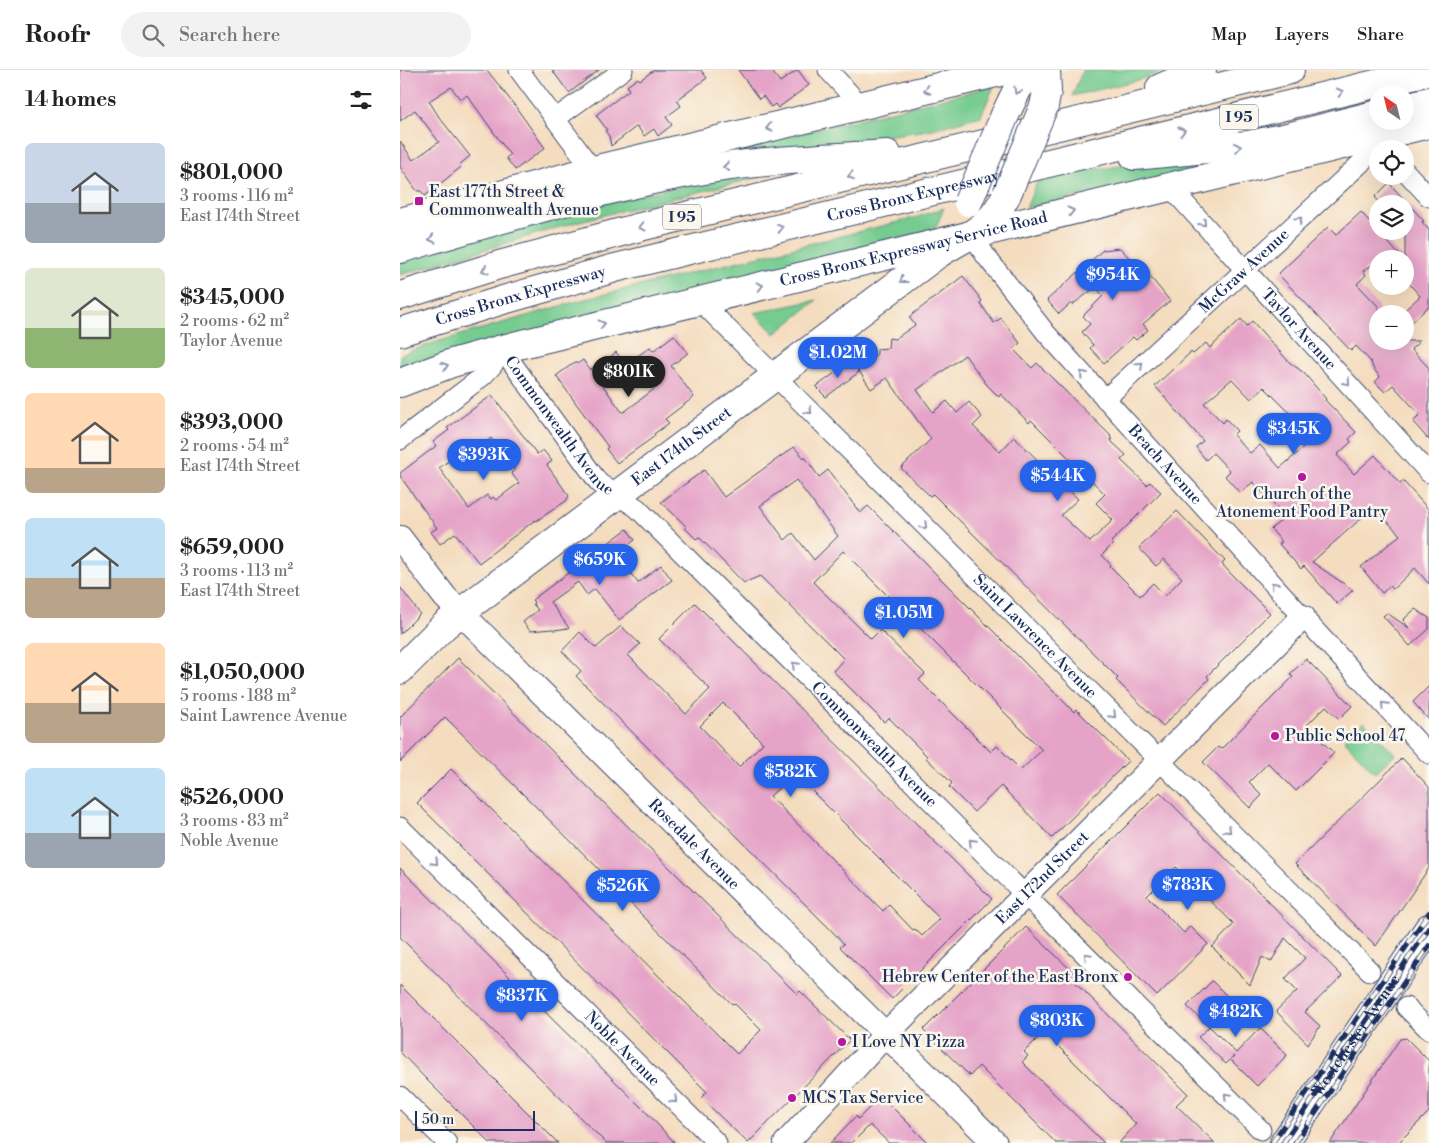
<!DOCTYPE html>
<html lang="en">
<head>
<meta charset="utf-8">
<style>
	:root { --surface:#fff; --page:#f2f2f2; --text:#222; --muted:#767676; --line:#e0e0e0; --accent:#2563eb }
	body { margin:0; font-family:"Libre Bodoni",serif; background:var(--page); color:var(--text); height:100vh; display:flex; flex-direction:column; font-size:19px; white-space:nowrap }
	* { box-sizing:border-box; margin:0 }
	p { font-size:16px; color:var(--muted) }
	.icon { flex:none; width:28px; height:28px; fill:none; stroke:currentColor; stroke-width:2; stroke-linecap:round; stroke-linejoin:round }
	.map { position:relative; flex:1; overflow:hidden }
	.drawer { display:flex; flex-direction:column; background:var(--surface); width:400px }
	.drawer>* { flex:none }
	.needle { width:32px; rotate:325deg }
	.tools { position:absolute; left:969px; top:15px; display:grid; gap:10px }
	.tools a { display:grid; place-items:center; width:45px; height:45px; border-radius:50%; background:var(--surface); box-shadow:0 5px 20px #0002; font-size:25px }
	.scale { position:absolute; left:15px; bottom:12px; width:120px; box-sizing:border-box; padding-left:5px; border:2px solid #1b2f5e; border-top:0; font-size:14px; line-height:18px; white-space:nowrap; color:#1b2f5e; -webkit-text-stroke:4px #fbf7ec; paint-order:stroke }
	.price { position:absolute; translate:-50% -42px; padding:0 11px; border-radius:18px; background:var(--accent); color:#fff; font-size:16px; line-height:32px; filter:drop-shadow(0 1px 2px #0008) }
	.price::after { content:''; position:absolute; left:50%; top:30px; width:15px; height:11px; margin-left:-8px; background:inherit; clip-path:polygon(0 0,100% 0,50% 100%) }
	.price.current { background:#222; color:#fff }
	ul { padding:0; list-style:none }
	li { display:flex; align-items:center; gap:15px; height:125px; padding:0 25px }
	li span { display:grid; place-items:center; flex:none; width:140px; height:100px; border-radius:8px; color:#555 }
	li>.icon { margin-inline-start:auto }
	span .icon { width:60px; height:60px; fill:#fffc; stroke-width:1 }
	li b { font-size:21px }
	h2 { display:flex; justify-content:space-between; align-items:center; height:60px; padding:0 25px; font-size:21px }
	header { display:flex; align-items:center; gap:30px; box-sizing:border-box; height:70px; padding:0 25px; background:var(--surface); border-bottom:1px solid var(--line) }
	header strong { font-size:24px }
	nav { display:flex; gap:28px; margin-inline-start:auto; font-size:18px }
	.search { width:350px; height:45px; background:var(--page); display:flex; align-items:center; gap:12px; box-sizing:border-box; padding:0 18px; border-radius:28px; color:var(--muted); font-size:19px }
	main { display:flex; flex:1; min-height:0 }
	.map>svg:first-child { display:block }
	.green { fill:#74cb90; stroke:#487d77 }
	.building { fill:#e5a3c8; fill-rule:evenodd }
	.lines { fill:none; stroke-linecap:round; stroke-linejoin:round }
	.minor-casing { stroke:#3c496c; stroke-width:21 }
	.tertiary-casing { stroke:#3c496c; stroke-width:26 }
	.secondary-casing { stroke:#3c496c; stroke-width:30 }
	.motorway-casing { stroke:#3c496c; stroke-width:30 }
	.minor { stroke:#fff; stroke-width:19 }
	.tertiary { stroke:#fff; stroke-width:24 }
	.secondary { stroke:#fff; stroke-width:28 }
	.motorway { stroke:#fff; stroke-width:28 }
	.rail-casing { stroke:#1b2f5e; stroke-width:5.5 }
	.rail { stroke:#fbf7ec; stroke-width:4; stroke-dasharray:11; stroke-linecap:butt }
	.secondary-bridge-casing { stroke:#3c496c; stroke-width:30; stroke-linecap:butt }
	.secondary-bridge { stroke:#fff; stroke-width:28 }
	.oneway { stroke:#8d97ae }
	.poi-dot { fill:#b5179e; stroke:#fbf7ec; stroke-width:2 }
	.labels { text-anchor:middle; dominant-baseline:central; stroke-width:5; stroke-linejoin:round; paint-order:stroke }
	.shield { fill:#fbf7ec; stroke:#5e6b89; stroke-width:1 }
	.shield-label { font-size:15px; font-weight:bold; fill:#1b2f5e }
	.poi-label { font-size:16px; fill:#1b2f5e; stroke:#fbf7ec; text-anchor:start }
	.street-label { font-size:16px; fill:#1b2f5e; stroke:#fbf7ec }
</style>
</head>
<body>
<header>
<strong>Roofr</strong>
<div class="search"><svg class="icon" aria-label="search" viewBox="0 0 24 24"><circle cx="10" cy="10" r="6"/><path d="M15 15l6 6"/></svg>Search here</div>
<nav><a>Map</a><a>Layers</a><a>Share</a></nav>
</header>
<main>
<section class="drawer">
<h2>14 homes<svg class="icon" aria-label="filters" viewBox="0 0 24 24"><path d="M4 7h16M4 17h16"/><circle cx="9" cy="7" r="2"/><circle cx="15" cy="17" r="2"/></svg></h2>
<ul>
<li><span style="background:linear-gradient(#c9d6e8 60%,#9aa5b1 0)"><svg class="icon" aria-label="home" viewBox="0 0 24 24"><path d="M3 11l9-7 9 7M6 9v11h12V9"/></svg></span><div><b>$801,000</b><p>3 rooms · 116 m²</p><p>East 174th Street</p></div></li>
<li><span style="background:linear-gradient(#dfe7d0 60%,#8fb573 0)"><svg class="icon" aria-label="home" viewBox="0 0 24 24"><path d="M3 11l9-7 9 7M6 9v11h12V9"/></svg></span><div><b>$345,000</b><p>2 rooms · 62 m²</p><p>Taylor Avenue</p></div></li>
<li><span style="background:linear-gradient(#ffd9b3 75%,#b9a48a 0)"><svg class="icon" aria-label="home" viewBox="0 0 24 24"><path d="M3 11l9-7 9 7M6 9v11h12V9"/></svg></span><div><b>$393,000</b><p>2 rooms · 54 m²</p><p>East 174th Street</p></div></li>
<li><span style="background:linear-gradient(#bfe0f5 60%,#b9a48a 0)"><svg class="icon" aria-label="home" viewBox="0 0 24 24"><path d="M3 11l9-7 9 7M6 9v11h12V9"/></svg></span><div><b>$659,000</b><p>3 rooms · 113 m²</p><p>East 174th Street</p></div></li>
<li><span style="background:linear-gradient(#ffd9b3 60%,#b9a48a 0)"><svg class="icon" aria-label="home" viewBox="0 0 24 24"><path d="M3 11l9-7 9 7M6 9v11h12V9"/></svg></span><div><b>$1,050,000</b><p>5 rooms · 188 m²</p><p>Saint Lawrence Avenue</p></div></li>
<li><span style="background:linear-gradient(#bfe0f5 65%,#9aa5b1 0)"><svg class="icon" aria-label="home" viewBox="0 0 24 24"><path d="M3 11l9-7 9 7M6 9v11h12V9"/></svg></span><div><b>$526,000</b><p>3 rooms · 83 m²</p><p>Noble Avenue</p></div></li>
</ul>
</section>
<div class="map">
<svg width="1029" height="1073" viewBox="0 0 1029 1073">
	<rect width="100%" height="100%" fill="#fbf7ec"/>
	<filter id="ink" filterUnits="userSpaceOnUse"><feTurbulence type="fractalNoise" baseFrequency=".02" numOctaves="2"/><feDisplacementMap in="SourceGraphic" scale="10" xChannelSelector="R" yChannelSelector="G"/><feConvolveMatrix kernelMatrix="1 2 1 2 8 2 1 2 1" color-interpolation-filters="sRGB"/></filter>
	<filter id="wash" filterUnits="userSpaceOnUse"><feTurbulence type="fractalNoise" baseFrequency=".0096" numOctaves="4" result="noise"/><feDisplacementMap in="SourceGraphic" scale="20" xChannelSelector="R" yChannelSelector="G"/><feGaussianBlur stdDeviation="1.12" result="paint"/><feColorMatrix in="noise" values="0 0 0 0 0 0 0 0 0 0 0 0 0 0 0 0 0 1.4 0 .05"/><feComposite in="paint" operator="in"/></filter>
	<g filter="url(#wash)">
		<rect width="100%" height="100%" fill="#f4dcbe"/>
		<!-- green -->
		<path class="green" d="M683,0H767L739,10L672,26Z
			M594,16L581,46L529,60L400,78L303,87Z
			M797,90L799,99L626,138L638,110C691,98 743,93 797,90Z
			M345,105L360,107L180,151L0,205V189C113,157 229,122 345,105Z
			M544,138L533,164L0,303V285L36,272L185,229L514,148Z
			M417,230L375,264L354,243Z
			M964,652L995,684L975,703L944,670Z"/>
		<g id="blocks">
			<!-- building -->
			<path class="building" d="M0,0H87L115,36L145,78L115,100L106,88L110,85L67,25L61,30L51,17L29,31L39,47L70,86L59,95L61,97L25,126L21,121H17L0,97V71L13,90L39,72L15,40L0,51Z
				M152,0H199L169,23Z
				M254,0H301L307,8L277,30L281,36L266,47L272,55L258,66L254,59L244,66L237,56L211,76L209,66L205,61L207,60L196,45L229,20L227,16L238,8L240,10Z
				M338,0H371L380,12L398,0L409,15L378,38L375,34L371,37L363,26L359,29Z
				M989,113L1024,151L1022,152L1029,160V236L1005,259V240L1020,226L1006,210L1010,206L1005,200V134H981L975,127Z
				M961,142L1003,189H978V191L963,201L966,205L957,214L978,236V271H1020L1011,279L1029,298V370L1013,352L1020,345L993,315L985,322L975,312L980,307L973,298L971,292L956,276L951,281L878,204L928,157L936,165Z
				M720,178L740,199L747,203L770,231L743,254L748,260L736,270L733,267L704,293L690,278L693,275L682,262L690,254L683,246L703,226L696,217L672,235L671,233L659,244L647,230L703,180Z
				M563,206L582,231L580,233L594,253L601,248L620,273L613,279L632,298L637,293L652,308L710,365L712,372L726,385L721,390L747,415L750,412L761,422L711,472L713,474L702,485L711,495L710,496L740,526L753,513L765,526L782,508L764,489L756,496L739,478L777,441L825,491L822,494L831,504L870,543L807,606L809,609L763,656L716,610L718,608L543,434L533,424L530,426L501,398L531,369L487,308L471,319L457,298L477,284V279L488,278L489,268L495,269L515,255L509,247ZM565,285L587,315L599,327L601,324L629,353L631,350L705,424L696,433L713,450L690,472L661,445L678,429L614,367L600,382L573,356L582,347L569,332L557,343L547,331L533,342L517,320Z
				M841,249L847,256L852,251L889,292L904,303L926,329L925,330L956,362L949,369L951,372L937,385L954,404L975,385L1000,414L1003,411L1029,440V514L1015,498L993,519L990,516L982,523L961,497L1000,465L974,437L912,492L953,520L937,534L904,496L901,499L879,474L882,472L871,459L885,447L853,412L840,423L825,406L830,401L813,383L806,390L801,384L796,377L803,371L755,316L791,282L793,284L806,273L810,278ZM832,309L851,329L864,317L889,342L884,347L908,374L880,398L860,375L850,383L833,365L837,361L826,349L823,353L804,333Z
				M274,265L288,283L271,296L294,327L265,349L269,353L254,364L255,366L217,393L206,379L208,377L156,306L175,292L177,294L183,290L190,300L207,287L208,289L216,282L225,294L201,313L222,342H224L257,317L235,288L250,277L253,281Z
				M451,291L459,302L426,327L416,317Z
				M92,325L137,384L143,380L152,391L147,395L169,426L166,431L136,451L135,450L79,493L55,463L40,474L31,462L37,458L0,406V403L36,376L33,372L49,360L47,358ZM91,368L115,400L111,403L119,413L96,430L93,427L91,429L87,425L69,439L39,398L73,373L77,379Z
				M394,377L404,388L405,387L419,407L428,400L460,443L468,436L674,642L676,639L728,691L652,768L601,716L574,742L549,717L552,713L526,688L527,686L489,648L484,652L433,601L444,589L432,577L360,506L344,513L299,467L296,469L285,458L287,457L261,432L304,400L324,427ZM396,410L438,466L414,490L393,463L385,470L360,436ZM443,481L642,680L621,700L597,676L591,682L519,610L525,604L480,560L471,569L413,512Z
				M227,459L235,470L216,484L238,513L261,495L272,510L219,550L195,519L187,525L178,512L150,532L169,558L154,560L152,559L130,561L123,552L138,540L133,534L134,532L132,530Z
				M0,517L20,544L0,564Z
				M295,533L592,829L492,929L440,877L444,874L429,858L176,606L181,601L162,581L180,562L196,578L221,556L240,574L228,585L286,644L310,619L259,569ZM323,633L363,673L339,697L300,656ZM392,701L540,849L522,866L515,859L513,860L489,835L483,841L370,726L381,716Z
				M1015,539L1029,548V559L1010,576L983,546L987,543L1009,558L1003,550Z
				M58,588L397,924L400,921L450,970L348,1073L301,1028L307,1022L17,733L51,699L337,984L361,960L334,933L332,934L238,841L203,803L45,647L0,692V647Z
				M906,589L952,636L939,649L926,636L906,656L934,683L896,721L868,693L849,712L862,725L850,738L803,692L818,677L821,679L893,607L890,604Z
				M1029,616V650L1013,632Z
				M1002,688L1029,717V798L976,876L895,794Z
				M760,722L942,906L905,942L920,956L908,974L876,941L897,921L885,909L905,888L885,868L871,892L862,887L850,915L812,877L834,854L776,797L747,826L784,863L790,856L808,874L757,926L657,825Z
				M0,798L246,1042L275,1073H206L136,1004L0,867Z
				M626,857L673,902L669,906L788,1024L776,1035L815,1073H719L736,1054L644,962L624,982L628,986L622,992L704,1073H656L579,996L570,1006L523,960Z
				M812,911L833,932L809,956L836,983L860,958L887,985L857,1016L830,989L834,986L826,994L798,967L809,957L787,936Z
				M0,915L158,1073H90L28,1011L0,982Z
				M1006,968L1029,991V1042L998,1073H930L1000,969Z
				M481,1026L528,1073H489L470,1055L452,1073H430L456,1046L458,1049Z"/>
		</g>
	</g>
	<g filter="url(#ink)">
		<use href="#blocks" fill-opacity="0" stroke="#3c496c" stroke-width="1"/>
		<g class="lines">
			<defs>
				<g id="minor">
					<path d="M119,0L193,100"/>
					<path d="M428,0L461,36"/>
					<path d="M155,49L223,0"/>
					<path d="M1005,101L1029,127"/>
					<path id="s1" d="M770,117L1029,403"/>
					<path id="s2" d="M573,165L585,185L646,263L903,547L1029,684"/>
					<path id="s3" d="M300,231L970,901"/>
					<path id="s4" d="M705,329L961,93L970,81L976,67L986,79"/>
					<path id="s5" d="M0,370L83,306L93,295L102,279L199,413L237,438L861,1060"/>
					<path id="s6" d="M0,757L317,1073"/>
					<path d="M1006,937L1029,960"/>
					<path d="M0,1026L47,1073"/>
				</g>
				<g id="tertiary">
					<path id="s7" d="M0,468L45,527L595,1073"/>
					<path id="s8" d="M386,1073L486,964L903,547"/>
				</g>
				<g id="secondary">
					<path d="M644,36L647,21L646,0"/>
					<path d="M605,45L618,18L634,0"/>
					<path d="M0,152L193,100L609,0"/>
					<path id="s9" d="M0,313L52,293L102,279L1029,54"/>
					<path id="s10" d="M0,600L43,557L61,542L535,186C567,164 588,163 607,124"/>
					<path d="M884,1073L1029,858"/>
				</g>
				<g id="motorway">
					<path d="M760,18L802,0"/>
					<path d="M1005,37L1029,31"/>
					<path d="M734,86L848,75L883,68L978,44"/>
					<path d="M0,179C104,149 210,115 317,98C373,89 431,88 487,84"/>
					<path d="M0,226L99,195L240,157L890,0"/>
					<path id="s11" d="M0,262L103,230L215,198L1029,1"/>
				</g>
			</defs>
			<!-- minor casing -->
			<use href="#minor" class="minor-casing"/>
			<!-- tertiary casing -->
			<use href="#tertiary" class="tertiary-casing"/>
			<!-- secondary casing -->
			<use href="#secondary" class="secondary-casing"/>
			<!-- motorway casing -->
			<use href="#motorway" class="motorway-casing"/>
			<!-- minor -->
			<use href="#minor" class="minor"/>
			<!-- tertiary -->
			<use href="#tertiary" class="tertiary"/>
			<!-- secondary -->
			<use href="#secondary" class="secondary"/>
			<!-- motorway -->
			<use href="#motorway" class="motorway"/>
			<defs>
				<g id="rail">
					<path d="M872,1073L1029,843"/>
					<path id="s12" d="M883,1073L1029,858"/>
					<path d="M895,1073L1029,876"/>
				</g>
			</defs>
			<!-- rail casing -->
			<use href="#rail" class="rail-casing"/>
			<!-- rail -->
			<use href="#rail" class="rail"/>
			<defs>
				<path id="secondary-bridge" d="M607,124L644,36
					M568,132L605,45"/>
			</defs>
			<!-- secondary-bridge casing -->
			<use href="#secondary-bridge" class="secondary-bridge-casing"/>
			<!-- secondary-bridge -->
			<use href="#secondary-bridge" class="secondary-bridge"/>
		</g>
		<!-- one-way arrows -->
		<defs><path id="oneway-chevron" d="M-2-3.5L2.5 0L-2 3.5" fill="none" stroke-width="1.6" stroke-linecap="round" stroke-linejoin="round" transform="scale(1.25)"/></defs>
		<g class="oneway">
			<use href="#oneway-chevron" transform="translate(527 20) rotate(166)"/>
			<use href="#oneway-chevron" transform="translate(617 21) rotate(120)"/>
			<use href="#oneway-chevron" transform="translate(940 22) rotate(-14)"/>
			<use href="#oneway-chevron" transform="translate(369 58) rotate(166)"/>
			<use href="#oneway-chevron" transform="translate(782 61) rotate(-14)"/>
			<use href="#oneway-chevron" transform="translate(838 77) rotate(-8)"/>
			<use href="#oneway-chevron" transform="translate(326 97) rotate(172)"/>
			<use href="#oneway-chevron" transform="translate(451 106) rotate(167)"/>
			<use href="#oneway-chevron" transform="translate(671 141) rotate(-14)"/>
			<use href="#oneway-chevron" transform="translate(899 150) rotate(-43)"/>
			<use href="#oneway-chevron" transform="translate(803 153) rotate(48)"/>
			<use href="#oneway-chevron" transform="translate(242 157) rotate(166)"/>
			<use href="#oneway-chevron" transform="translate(380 158) rotate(-14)"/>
			<use href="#oneway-chevron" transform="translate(32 169) rotate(164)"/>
			<use href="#oneway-chevron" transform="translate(85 200) rotate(163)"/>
			<use href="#oneway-chevron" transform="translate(503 210) rotate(143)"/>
			<use href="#oneway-chevron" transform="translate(360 216) rotate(-14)"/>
			<use href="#oneway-chevron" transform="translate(202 254) rotate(-14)"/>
			<use href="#oneway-chevron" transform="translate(740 295) rotate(-43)"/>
			<use href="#oneway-chevron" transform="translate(45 296) rotate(-19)"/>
			<use href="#oneway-chevron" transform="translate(683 304) rotate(-132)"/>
			<use href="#oneway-chevron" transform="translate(947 312) rotate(48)"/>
			<use href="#oneway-chevron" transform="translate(409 341) rotate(45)"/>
			<use href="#oneway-chevron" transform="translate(524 456) rotate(45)"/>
			<use href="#oneway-chevron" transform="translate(874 515) rotate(-132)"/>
			<use href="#oneway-chevron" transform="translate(395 595) rotate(-135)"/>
			<use href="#oneway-chevron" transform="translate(984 635) rotate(-133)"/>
			<use href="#oneway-chevron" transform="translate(713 645) rotate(45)"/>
			<use href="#oneway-chevron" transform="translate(828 760) rotate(45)"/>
			<use href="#oneway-chevron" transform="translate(572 772) rotate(-135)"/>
			<use href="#oneway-chevron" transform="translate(35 792) rotate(45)"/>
			<use href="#oneway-chevron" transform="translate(687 886) rotate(-135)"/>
			<use href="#oneway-chevron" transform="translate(827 1026) rotate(-135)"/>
			<use href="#oneway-chevron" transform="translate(274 1030) rotate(45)"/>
		</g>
	</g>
	<!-- markers -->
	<g class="poi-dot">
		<rect x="14" y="126" width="10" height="10" rx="2.5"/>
		<circle cx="902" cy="407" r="5"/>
		<circle cx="875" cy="666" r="5"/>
		<circle cx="728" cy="907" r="5"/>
		<circle cx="442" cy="972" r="5"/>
		<circle cx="392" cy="1028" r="5"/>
	</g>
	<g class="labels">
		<!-- shield labels -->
		<g class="shield">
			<rect x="820" y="34.5" width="38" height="25" rx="4"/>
			<rect x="263" y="134.5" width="38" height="25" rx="4"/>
		</g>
		<g class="shield-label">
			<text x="839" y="47">I 95</text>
			<text x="282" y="147">I 95</text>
		</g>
		<!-- poi labels -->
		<g class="poi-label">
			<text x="29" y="122">East 177th Street &amp;<tspan x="29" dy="18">Commonwealth Avenue</tspan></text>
			<text x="902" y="424" text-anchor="middle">Church of the<tspan x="902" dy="18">Atonement Food Pantry</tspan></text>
			<text x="885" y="666">Public School 47</text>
			<text x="718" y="907" text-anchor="end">Hebrew Center of the East Bronx</text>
			<text x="452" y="972">I Love NY Pizza</text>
			<text x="402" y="1028">MCS Tax Service</text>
		</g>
		<!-- street labels -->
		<g class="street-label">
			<text stroke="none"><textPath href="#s11" startOffset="531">Cross Bronx Expressway</textPath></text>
			<text stroke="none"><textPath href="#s9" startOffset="531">Cross Bronx Expressway Service Road</textPath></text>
			<text stroke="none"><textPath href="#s4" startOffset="189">McGraw Avenue</textPath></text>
			<text stroke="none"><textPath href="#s11" startOffset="126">Cross Bronx Expressway</textPath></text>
			<text stroke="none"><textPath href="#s1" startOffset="192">Taylor Avenue</textPath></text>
			<text stroke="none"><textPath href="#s5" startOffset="234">Commonwealth Avenue</textPath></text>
			<text stroke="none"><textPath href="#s10" startOffset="360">East 174th Street</textPath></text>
			<text stroke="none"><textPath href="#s2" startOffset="300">Beach Avenue</textPath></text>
			<text stroke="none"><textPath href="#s3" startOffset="474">Saint Lawrence Avenue</textPath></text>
			<text stroke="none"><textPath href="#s5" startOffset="684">Commonwealth Avenue</textPath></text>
			<text stroke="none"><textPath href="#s7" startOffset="425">Rosedale Avenue</textPath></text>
			<text stroke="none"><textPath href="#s8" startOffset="369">East 172nd Street</textPath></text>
			<text stroke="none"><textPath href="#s12" startOffset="130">Westchester Avenue</textPath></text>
			<text stroke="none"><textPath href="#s6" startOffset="314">Noble Avenue</textPath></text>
		</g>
	</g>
</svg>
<div class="tools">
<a><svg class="needle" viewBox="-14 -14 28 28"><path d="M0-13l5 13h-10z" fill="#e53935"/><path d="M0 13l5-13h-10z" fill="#767676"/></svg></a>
<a><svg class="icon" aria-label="locate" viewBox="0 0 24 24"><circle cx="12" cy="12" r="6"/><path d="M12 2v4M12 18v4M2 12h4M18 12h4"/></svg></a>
<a><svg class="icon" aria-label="layers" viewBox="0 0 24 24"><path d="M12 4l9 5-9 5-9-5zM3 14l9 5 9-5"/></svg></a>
<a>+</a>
<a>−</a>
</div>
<div class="scale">50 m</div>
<b class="price" style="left:713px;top:231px">$954K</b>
<b class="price" style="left:438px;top:309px">$1.02M</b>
<b class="price current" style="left:229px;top:328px">$801K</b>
<b class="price" style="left:894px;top:385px">$345K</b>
<b class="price" style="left:84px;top:411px">$393K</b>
<b class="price" style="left:658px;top:432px">$544K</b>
<b class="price" style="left:200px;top:516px">$659K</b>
<b class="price" style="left:504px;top:569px">$1.05M</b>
<b class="price" style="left:391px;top:728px">$582K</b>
<b class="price" style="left:788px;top:841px">$783K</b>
<b class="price" style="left:223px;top:842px">$526K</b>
<b class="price" style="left:122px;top:952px">$837K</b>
<b class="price" style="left:836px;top:968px">$482K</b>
<b class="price" style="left:657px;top:977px">$803K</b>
</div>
</main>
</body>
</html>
